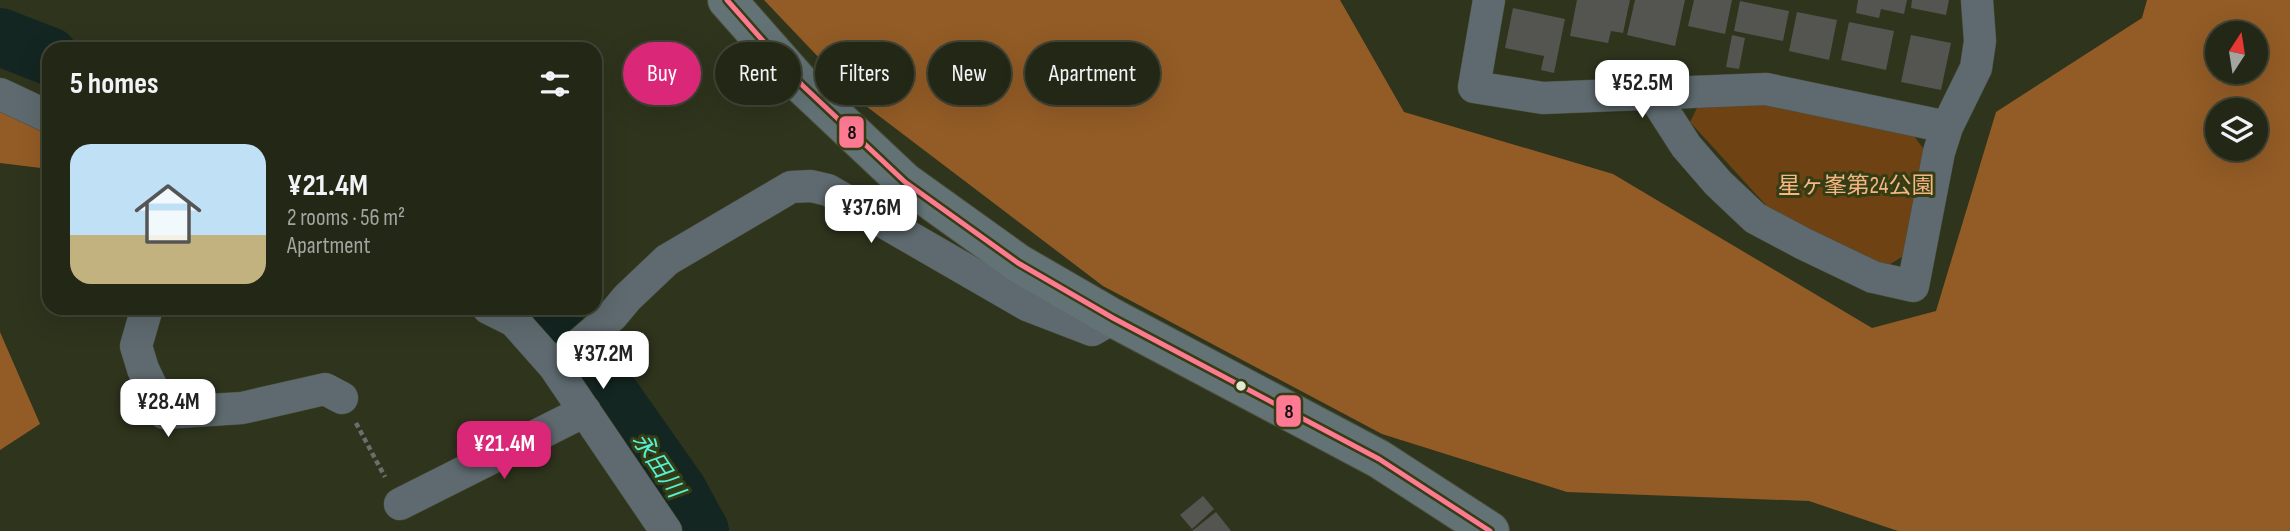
<!DOCTYPE html>
<html lang="en">
<head>
<meta charset="utf-8">
<style>
	:root { --surface:#232716; --page:#2b2f1f; --text:#f1f3f6; --muted:#a3a5a1; --line:#404435; --accent:#db2777 }
	body { margin:0; font-family:"Sofia Sans Condensed","Noto Sans JP",sans-serif; background:var(--page); color:var(--text); height:100vh; display:flex; flex-direction:column; font-size:26px; white-space:nowrap }
	* { box-sizing:border-box; margin:0 }
	p { font-size:23px; color:var(--muted) }
	.icon { flex:none; width:38px; height:38px; fill:none; stroke:currentColor; stroke-width:2; stroke-linecap:round; stroke-linejoin:round }
	.map { position:relative; flex:1; overflow:hidden }
	.panel { position:absolute; left:42px; top:42px; width:560px; height:273px; display:flex; flex-direction:column; background:var(--surface); border-radius:21px; box-shadow:0 7px 28px #0002,0 0 0 2px var(--line) }
	.panel>* { flex:none }
	.top-card { position:absolute; left:623px; top:42px; width:665px; height:63px; display:flex; gap:14px }
	.needle { width:46px; rotate:12deg }
	.fabs { position:absolute; left:2205px; top:21px; display:grid; gap:14px }
	.fabs a { display:grid; place-items:center; width:63px; height:63px; border-radius:50%; background:var(--surface); box-shadow:0 7px 28px #0002,0 0 0 2px var(--line); font-size:35px }
	.price { position:absolute; translate:-50% -60px; padding:0 16px; border-radius:14px; background:#fff; color:#222; font-size:23px; line-height:46px; filter:drop-shadow(0 2px 4px #0008) }
	.price::after { content:''; position:absolute; left:50%; top:42px; width:21px; height:16px; margin-left:-10px; background:inherit; clip-path:polygon(0 0,100% 0,50% 100%) }
	.price.current { background:var(--accent); color:#fff }
	ul { padding:0; list-style:none }
	li { display:flex; align-items:center; gap:21px; height:175px; padding:0 28px }
	li+li { border-top:2px solid var(--line) }
	li span { display:grid; place-items:center; flex:none; width:196px; height:140px; border-radius:21px; color:#555 }
	li>.icon { margin-inline-start:auto }
	span .icon { width:84px; height:84px; fill:#fffc; stroke-width:1 }
	li b { font-size:30px }
	h2 { display:flex; justify-content:space-between; align-items:center; height:84px; padding:0 28px; font-size:30px }
	.pill { padding:0 24px; border-radius:32px; background:var(--surface); box-shadow:0 7px 28px #0002,0 0 0 2px var(--line); font-size:24px; line-height:63px }
	.pill.current { background:var(--accent); color:#fff }
	.map>svg:first-child { display:block }
	.green { fill:#6e4212 }
	.forest { fill:#935c26; fill-rule:evenodd }
	.lines { fill:none; stroke-linecap:round; stroke-linejoin:round }
	.river { stroke:#142621; stroke-width:58 }
	.building { fill:#545451 }
	.street-casing { stroke:#4b4f3b; stroke-width:33 }
	.primary-casing { stroke:#4b4f3b; stroke-width:40 }
	.path { stroke:#67706d; stroke-width:4.5; stroke-dasharray:5 3.5; stroke-linecap:butt }
	.street { stroke:#5e6a6f; stroke-width:32 }
	.primary { stroke:#627275; stroke-width:38 }
	.bus-1-casing { stroke:#343d14; stroke-width:10 }
	.bus-1 { stroke:#fe7a93; stroke-width:5 }
	.bus-dot { fill:#e2e8d1; stroke:#343d14; stroke-width:2.5 }
	.labels { text-anchor:middle; dominant-baseline:central; stroke-width:6; stroke-linejoin:round; paint-order:stroke }
	.park-label { font-size:23px; fill:#f6b581; stroke:#343d14 }
	.water-label { font-size:24px; font-style:italic; fill:#54efd6; stroke:#343d14 }
	.line-badge { stroke:#343d14; stroke-width:2.5 }
	.pale-badge-label { font-size:19px; text-anchor:middle; font-weight:bold; fill:#111 }
</style>
</head>
<body>
<div class="map">
<svg width="2290" height="531" viewBox="0 0 2290 531">
	<rect width="100%" height="100%" fill="#2f341d"/>
	<!-- green -->
	<path class="green" d="M1699,104H1764L1914,136L1925,151L1905,255L1887,266L1774,214L1690,122Z"/>
	<!-- forest -->
	<path class="forest" d="M764,0H1340L1404,112L1613,174L1872,328L1936,311L1996,112L2142,18L2147,0H2290V531H1898L1809,501L1567,492L1382,434L1103,286L862,103ZM2256,33V72H2217V33ZM2256,110V149H2217V110Z
		M0,109L49,132V169L0,163Z
		M0,332L40,424L0,450Z"/>
	<g class="lines">
		<!-- river -->
		<path class="river" d="M0,37L49,56
			M531,308L588,363L678,491L700,531"/>
	</g>
	<!-- building -->
	<path class="building" d="M1577,0H1630L1623,33L1611,31L1608,43L1570,36Z
		M1635,0H1685L1675,46L1627,35Z
		M1694,0H1732L1725,34L1688,26Z
		M1858,0H1907L1904,14L1881,9L1879,18L1856,13Z
		M1912,0H1949L1946,15L1911,8Z
		M1740,1L1789,11L1783,41L1734,31Z
		M1513,8L1565,19L1554,73L1541,70L1544,56L1505,48Z
		M1797,12L1837,20L1829,60L1789,51Z
		M1849,22L1894,31L1886,70L1841,60Z
		M1732,35L1745,38L1739,69L1726,67Z
		M1911,35L1951,43L1941,90L1901,82Z
		M1203,496L1214,509L1192,529L1180,515Z
		M1216,512L1231,531H1192Z"/>
	<g class="lines">
		<defs>
			<path id="street" d="M1489,0L1474,87L1543,98L1766,89L1947,127
				M1652,93L1686,146L1718,183L1755,218L1802,243L1873,277L1913,286L1939,152L1947,127L1976,68L1980,41L1977,0
				M0,94L49,117
				M147,308L136,346L143,369L164,413L242,408L325,389L342,398
				M488,308L514,321L554,366L666,531
				M554,366L612,316L627,298L667,260L791,187L811,186L828,190L1027,305L1092,330L1113,318
				M400,504L585,411"/>
			<path id="primary" d="M727,0L802,85L905,182L1018,263L1113,318L1379,459L1490,531"/>
		</defs>
		<!-- street casing -->
		<use href="#street" class="street-casing"/>
		<!-- primary casing -->
		<use href="#primary" class="primary-casing"/>
		<!-- path -->
		<path class="path" d="M356,423L385,477"/>
		<!-- street -->
		<use href="#street" class="street"/>
		<!-- primary -->
		<use href="#primary" class="primary"/>
		<defs>
			<path id="bus-1" d="M727,0L802,85L905,182L1018,263L1113,318L1379,459L1490,531"/>
		</defs>
		<!-- bus-1 casing -->
		<use href="#bus-1" class="bus-1-casing"/>
		<!-- bus-1 -->
		<use href="#bus-1" class="bus-1"/>
	</g>
	<!-- markers -->
	<circle class="bus-dot" cx="1241" cy="386" r="6"/>
	<g class="labels">
		<!-- park labels -->
		<g class="park-label">
			<text x="1856" y="186">星ヶ峯第24公園</text>
		</g>
		<!-- water labels -->
		<g class="water-label">
			<text transform="translate(658 465) rotate(56)">永田川</text>
		</g>
	</g>
	<g class="line-badge">
		<rect x="838" y="115" width="27" height="34" rx="7" fill="#fe7a93"/>
		<rect x="1275" y="394" width="27" height="34" rx="7" fill="#fe7a93"/>
	</g>
	<g class="pale-badge-label">
		<text x="852" y="139">8</text>
		<text x="1289" y="418">8</text>
	</g>
</svg>
<div class="fabs">
<a><svg class="needle" viewBox="-14 -14 28 28"><path d="M0-13l5 13h-10z" fill="#e53935"/><path d="M0 13l5-13h-10z" fill="#a3a5a1"/></svg></a>
<a><svg class="icon" aria-label="layers" viewBox="0 0 24 24"><path d="M12 4l9 5-9 5-9-5zM3 14l9 5 9-5"/></svg></a>
</div>
<b class="price" style="left:1642px;top:120px">¥52.5M</b>
<b class="price" style="left:871px;top:245px">¥37.6M</b>
<b class="price" style="left:603px;top:391px">¥37.2M</b>
<b class="price" style="left:168px;top:439px">¥28.4M</b>
<b class="price current" style="left:504px;top:481px">¥21.4M</b>
<div class="top-card">
<a class="pill current">Buy</a>
<a class="pill">Rent</a>
<a class="pill">Filters</a>
<a class="pill">New</a>
<a class="pill">Apartment</a>
</div>
<section class="panel">
<h2>5 homes<svg class="icon" aria-label="filters" viewBox="0 0 24 24"><path d="M4 7h16M4 17h16"/><circle cx="9" cy="7" r="2"/><circle cx="15" cy="17" r="2"/></svg></h2>
<ul>
<li><span style="background:linear-gradient(#bfe0f5 65%,#c2b280 0)"><svg class="icon" aria-label="home" viewBox="0 0 24 24"><path d="M3 11l9-7 9 7M6 9v11h12V9"/></svg></span><div><b>¥21.4M</b><p>2 rooms · 56 m²</p><p>Apartment</p></div></li>
</ul>
</section>
</div>
</body>
</html>
